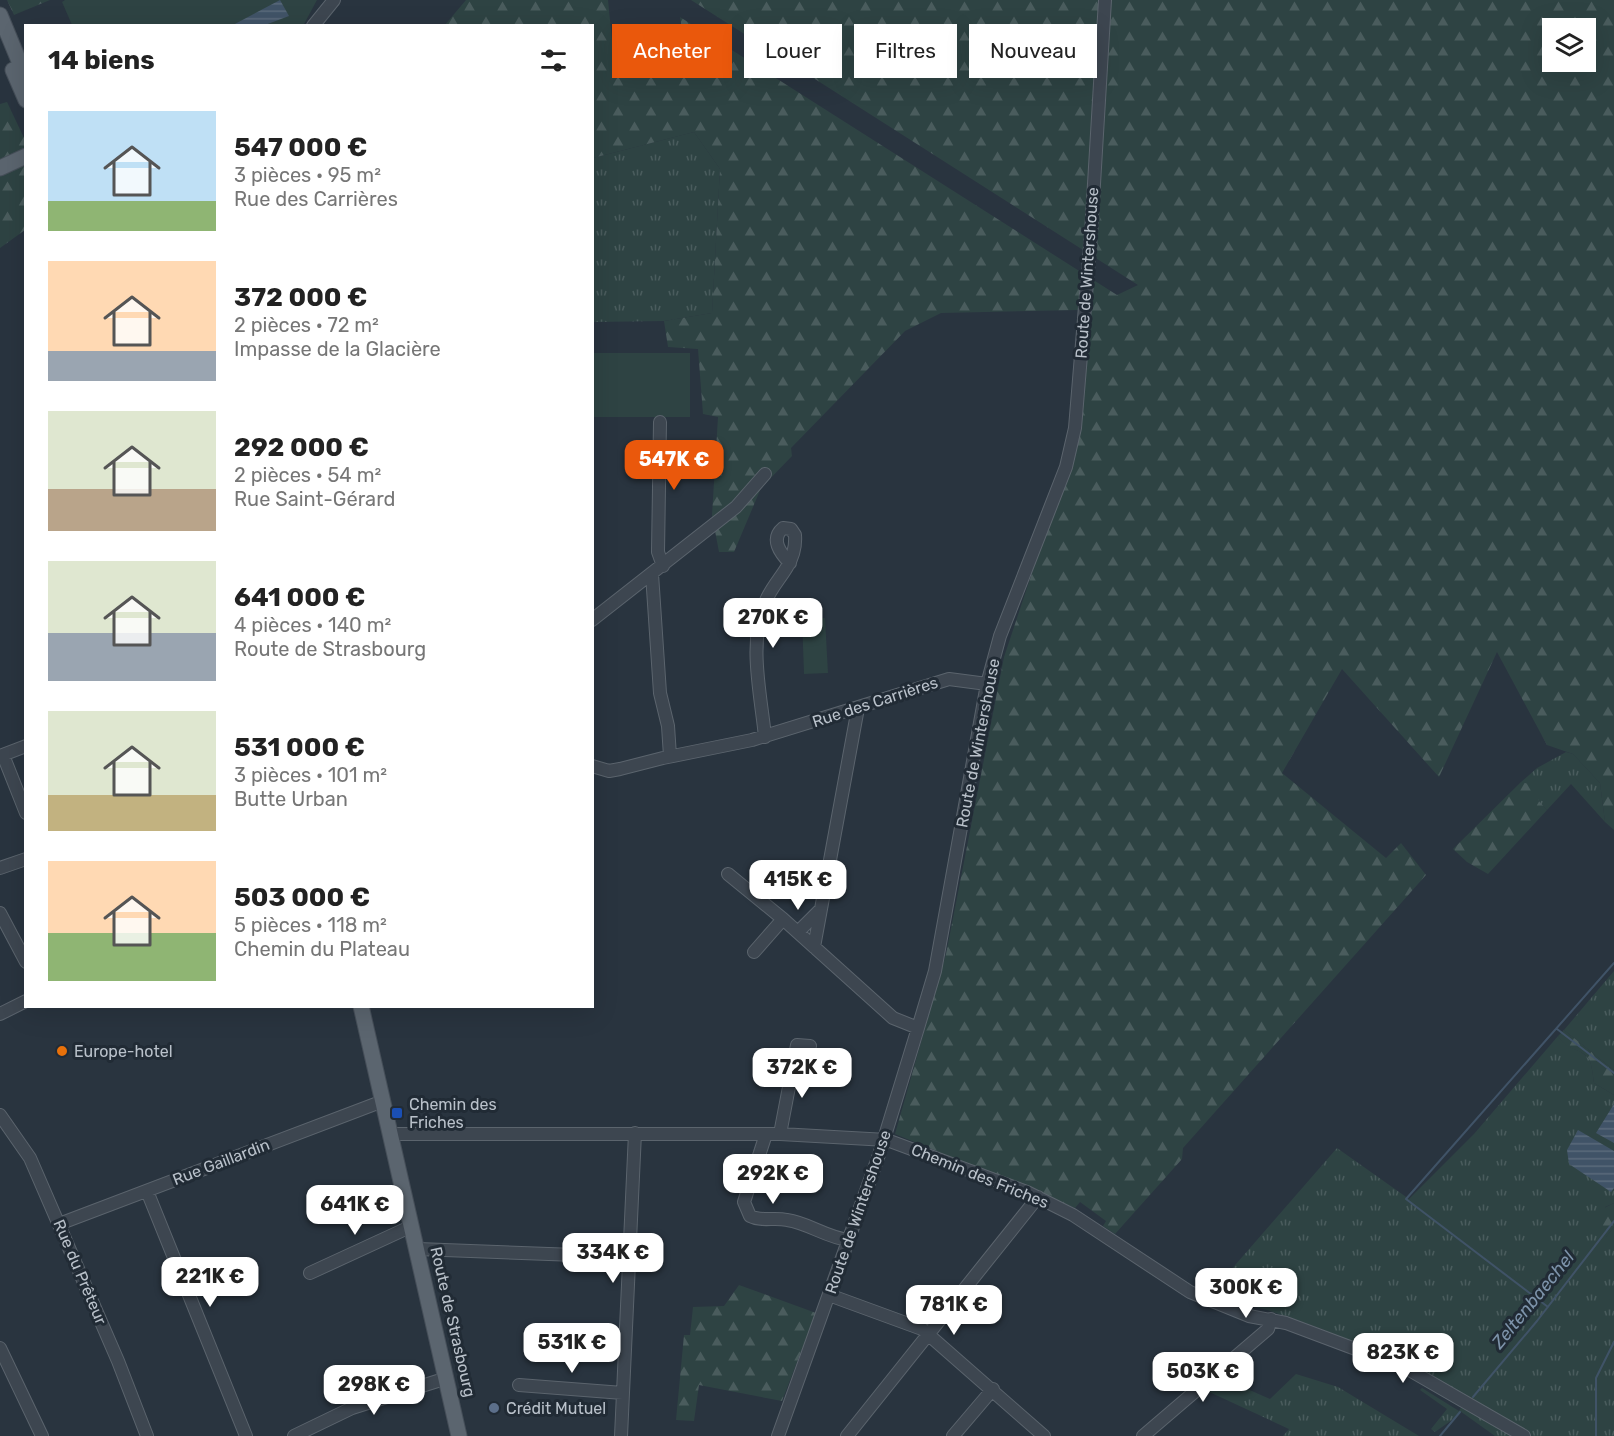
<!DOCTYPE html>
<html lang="fr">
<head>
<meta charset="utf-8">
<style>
	:root { --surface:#fff; --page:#f6f6f6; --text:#222; --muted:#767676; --accent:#ea580c }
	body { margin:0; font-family:Rubik,sans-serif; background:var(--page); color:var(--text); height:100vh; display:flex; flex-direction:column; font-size:22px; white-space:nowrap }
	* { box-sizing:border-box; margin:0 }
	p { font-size:20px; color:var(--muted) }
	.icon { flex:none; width:33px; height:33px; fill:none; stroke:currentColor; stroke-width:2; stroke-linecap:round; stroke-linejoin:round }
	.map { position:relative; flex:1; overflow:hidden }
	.side { position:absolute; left:24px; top:24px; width:570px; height:984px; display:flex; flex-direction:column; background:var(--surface); border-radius:0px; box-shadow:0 6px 24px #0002 }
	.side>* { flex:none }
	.top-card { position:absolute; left:612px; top:24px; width:570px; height:54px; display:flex; gap:12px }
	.fabs { position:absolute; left:1542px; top:18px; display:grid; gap:12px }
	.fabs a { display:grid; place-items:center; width:54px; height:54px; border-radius:0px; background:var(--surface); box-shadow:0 6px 24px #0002; font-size:30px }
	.price { position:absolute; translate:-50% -51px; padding:0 14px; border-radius:12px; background:#fff; color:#222; font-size:20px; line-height:39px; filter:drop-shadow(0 2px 3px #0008) }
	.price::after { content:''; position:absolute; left:50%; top:36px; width:18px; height:14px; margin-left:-9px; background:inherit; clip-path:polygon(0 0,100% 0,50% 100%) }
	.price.current { background:var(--accent); color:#fff }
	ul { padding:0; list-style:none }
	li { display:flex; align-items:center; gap:18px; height:150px; padding:0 24px }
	li span { display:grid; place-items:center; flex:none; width:168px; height:120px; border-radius:0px; color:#555 }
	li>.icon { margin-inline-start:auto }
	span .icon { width:72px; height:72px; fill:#fffc; stroke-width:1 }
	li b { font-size:26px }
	h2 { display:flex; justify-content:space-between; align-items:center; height:72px; padding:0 24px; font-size:26px }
	.pill { padding:0 21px; border-radius:0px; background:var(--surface); box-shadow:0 6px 24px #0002; font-size:21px; line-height:54px }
	.pill.current { background:var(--accent); color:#fff }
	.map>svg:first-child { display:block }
	.grass { fill:url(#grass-tufts) }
	.forest { fill:url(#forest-firs); fill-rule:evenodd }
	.green { fill:#2e4343 }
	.water { fill:url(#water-rules) }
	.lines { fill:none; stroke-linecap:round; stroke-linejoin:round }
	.stream { stroke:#405367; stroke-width:2 }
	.minor-casing { stroke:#5b646d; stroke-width:14 }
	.major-casing { stroke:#464f59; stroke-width:17 }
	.minor { stroke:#3d4650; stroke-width:12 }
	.major { stroke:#5b656f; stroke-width:15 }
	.food-dot { fill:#e8710a; stroke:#212b35; stroke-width:2 }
	.transit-dot { fill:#1a4fb4; stroke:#212b35; stroke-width:2 }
	.service-dot { fill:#5c6f8a; stroke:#212b35; stroke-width:2 }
	.labels { text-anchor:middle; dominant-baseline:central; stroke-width:6; stroke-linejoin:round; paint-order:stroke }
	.street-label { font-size:16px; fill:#b9c1ca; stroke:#212b35 }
	.poi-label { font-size:16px; fill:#b9c1ca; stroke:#212b35; text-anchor:start }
	.water-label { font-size:18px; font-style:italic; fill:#7d93aa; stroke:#212b35 }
</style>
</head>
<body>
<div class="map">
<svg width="1614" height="1436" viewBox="0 0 1614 1436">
	<defs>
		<pattern id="grass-tufts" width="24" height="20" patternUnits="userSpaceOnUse" patternTransform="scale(1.5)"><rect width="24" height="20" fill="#2e4343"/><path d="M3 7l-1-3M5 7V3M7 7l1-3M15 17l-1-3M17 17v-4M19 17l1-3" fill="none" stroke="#4a5c5d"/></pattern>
		<pattern id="forest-firs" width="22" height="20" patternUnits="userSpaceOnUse" patternTransform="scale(1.5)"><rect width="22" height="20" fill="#2e4343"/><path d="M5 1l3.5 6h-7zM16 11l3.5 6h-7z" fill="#4a5c5d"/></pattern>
		<pattern id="water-rules" width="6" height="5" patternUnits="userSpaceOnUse" patternTransform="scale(1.5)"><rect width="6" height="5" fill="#405367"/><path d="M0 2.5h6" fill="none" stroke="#5a6a7b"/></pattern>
	</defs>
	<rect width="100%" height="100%" fill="#29343f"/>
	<!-- grass -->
	<path class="grass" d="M694,132L720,169L712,313L664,321L593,322V158Z
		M1566,752L1573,754L1600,783L1605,822L1571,784L1547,810L1521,782L1537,768Z
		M1614,971V1070L1564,1030Z
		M1558,1036C1567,1051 1580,1047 1589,1059C1592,1065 1593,1076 1594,1083L1614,1095V1203L1605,1207L1606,1237L1614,1227V1436H1495L1460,1411L1452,1420L1435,1432L1431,1429L1447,1409L1420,1390L1422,1388L1459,1411L1468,1396C1404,1362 1336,1332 1267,1310C1247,1304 1228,1302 1209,1295L1337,1148L1409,1199L1474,1134Z
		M1296,1374L1338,1387L1419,1436H1283L1289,1429L1205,1390L1220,1377L1270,1399Z"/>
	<!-- forest -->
	<path class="forest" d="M7,0H50L14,15Z
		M466,0H608L615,71L684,42L680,17L1117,295L1138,285L691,0H1614V830L1605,822L1600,783L1573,754L1547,745L1497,652L1439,777L1342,669L1282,773L1386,858L1401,843L1426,875L1183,1148L1182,1159L1115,1234L1103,1226L1106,1221L1080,1202L1075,1208L895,1134L946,954L1004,657L1059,492L1078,445L1079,310L941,313L905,331L791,448L792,456L761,488L734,552H719L712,515L718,417L703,414L698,349L668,347L664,321L712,313L720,169L694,132L593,158L592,26H444ZM1552,28H1586V62H1552Z
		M7,102L25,140V230L0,248V104Z
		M1521,782L1542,787L1538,800L1547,810L1488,874L1467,862L1453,849Z
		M1564,1030L1614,1070V1095L1594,1083C1593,1076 1592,1065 1589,1059C1580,1047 1567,1052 1558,1036Z
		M1614,1203V1227L1606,1237L1582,1219Z
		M739,1285L816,1313L782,1401L699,1385L694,1421L676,1420L684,1335H690L693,1307L724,1306Z"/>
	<!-- green -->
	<path class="green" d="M65,0H317L303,26L72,25L62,2Z
		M593,353H690V417H593Z
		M825,618L828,673L804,674L802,619Z"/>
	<!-- water -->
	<path class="water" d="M280,0L289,16L265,25H233Z
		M1614,1104V1143L1596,1133Z
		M1578,1130L1614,1151V1188L1611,1192L1569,1164L1567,1150Z"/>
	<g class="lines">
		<!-- stream -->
		<path class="stream" d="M1557,1029L1614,1073
			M1548,1307L1406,1199L1614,963
			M1473,1397L1537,1321L1614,1221
			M1440,1436L1460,1412
			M1596,1436V1378L1614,1342"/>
		<defs>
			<path id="minor" d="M313,26L334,0
				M660,422L658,552L663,566
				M652,574L660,693L668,726L670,756
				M592,620L736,507L765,474
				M765,737C761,695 748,643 765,603C770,589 780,579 787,567C793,557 796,547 795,535L791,529L783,528C770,539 780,553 790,563
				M3,755L26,813
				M0,756L26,746
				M592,766L609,771L620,769L663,758L752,740L949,679L987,684
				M0,868L26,859
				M728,874L783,919L893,1018L918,1028
				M0,913L26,962
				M798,932L820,910
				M814,947L858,708
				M754,952L783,919
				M0,1014L26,1001
				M0,1115L30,1158L118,1361L147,1436
				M390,1134H780L887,1140L1027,1192L1073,1215L1190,1292L1249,1316L1286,1323L1406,1368L1524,1436
				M766,1134L744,1202L750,1216C762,1222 774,1217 787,1220C809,1223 827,1238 849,1240
				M780,1134L797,1045L810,1046
				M147,1191L246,1436
				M59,1224L383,1101
				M418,1249L630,1257
				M310,1273L412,1226
				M829,1295L922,1329L1044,1436
				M0,1348L42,1436
				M519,1385L623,1393
				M294,1436L352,1408L447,1378
				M621,1436L635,1133
				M778,1436L880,1152L918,1028L935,971L987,684L1000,636L1066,467L1075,428L1091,234L1105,0
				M847,1436L1038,1197
				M953,1436L993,1389
				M1143,1436L1268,1329L1271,1319"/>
			<path id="major" d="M0,15L26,78
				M13,70L26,100
				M0,168L26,156
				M361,1006L459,1436"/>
		</defs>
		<!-- minor casing -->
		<use href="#minor" class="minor-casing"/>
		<!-- major casing -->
		<use href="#major" class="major-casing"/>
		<!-- minor -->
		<use href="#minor" class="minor"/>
		<!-- major -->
		<use href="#major" class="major"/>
	</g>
	<!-- markers -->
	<circle class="food-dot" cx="62" cy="1051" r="6"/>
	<rect class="transit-dot" x="391" y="1107" width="12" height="12" rx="3"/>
	<circle class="service-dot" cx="494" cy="1408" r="6"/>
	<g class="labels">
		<!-- street labels -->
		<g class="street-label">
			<text transform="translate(1087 273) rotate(-86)">Route de Wintershouse</text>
			<text transform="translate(875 702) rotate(-18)">Rue des Carrières</text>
			<text transform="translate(978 743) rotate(-79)">Route de Wintershouse</text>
			<text transform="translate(221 1162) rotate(-21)">Rue Gaillardin</text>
			<text transform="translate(980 1176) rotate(22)">Chemin des Friches</text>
			<text transform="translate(858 1212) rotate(-71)">Route de Wintershouse</text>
			<text transform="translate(80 1272) rotate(67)">Rue du Prêteur</text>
			<text transform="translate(453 1322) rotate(77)">Route de Strasbourg</text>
		</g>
		<!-- poi labels -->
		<g class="poi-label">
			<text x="74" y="1051">Europe-hotel</text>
			<text x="409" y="1104">Chemin des<tspan x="409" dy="18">Friches</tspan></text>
			<text x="506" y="1408">Crédit Mutuel</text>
		</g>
		<!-- water labels -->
		<g class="water-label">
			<text transform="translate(1533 1300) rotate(-51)">Zeltenbaechel</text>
		</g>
	</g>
</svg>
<div class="fabs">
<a><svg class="icon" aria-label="layers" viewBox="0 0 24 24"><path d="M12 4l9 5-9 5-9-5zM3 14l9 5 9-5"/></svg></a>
</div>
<b class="price current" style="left:674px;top:491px">547K €</b>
<b class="price" style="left:773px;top:649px">270K €</b>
<b class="price" style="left:798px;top:911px">415K €</b>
<b class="price" style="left:802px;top:1099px">372K €</b>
<b class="price" style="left:773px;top:1205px">292K €</b>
<b class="price" style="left:355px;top:1236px">641K €</b>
<b class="price" style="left:613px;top:1284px">334K €</b>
<b class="price" style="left:210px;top:1308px">221K €</b>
<b class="price" style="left:1246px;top:1319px">300K €</b>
<b class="price" style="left:954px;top:1336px">781K €</b>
<b class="price" style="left:572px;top:1374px">531K €</b>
<b class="price" style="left:1403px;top:1384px">823K €</b>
<b class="price" style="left:1203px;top:1403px">503K €</b>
<b class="price" style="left:374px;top:1416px">298K €</b>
<div class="top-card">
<a class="pill current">Acheter</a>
<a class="pill">Louer</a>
<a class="pill">Filtres</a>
<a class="pill">Nouveau</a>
</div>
<section class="side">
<h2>14 biens<svg class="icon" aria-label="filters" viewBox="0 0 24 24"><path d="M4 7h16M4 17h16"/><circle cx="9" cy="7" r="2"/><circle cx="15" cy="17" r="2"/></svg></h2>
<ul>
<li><span style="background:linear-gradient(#bfe0f5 75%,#8fb573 0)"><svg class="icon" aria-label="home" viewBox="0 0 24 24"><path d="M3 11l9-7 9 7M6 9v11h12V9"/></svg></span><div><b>547 000 €</b><p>3 pièces · 95 m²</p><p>Rue des Carrières</p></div></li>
<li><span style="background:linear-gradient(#ffd9b3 75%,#9aa5b1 0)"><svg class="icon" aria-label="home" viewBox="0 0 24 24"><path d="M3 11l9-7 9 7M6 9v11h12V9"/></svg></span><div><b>372 000 €</b><p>2 pièces · 72 m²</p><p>Impasse de la Glacière</p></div></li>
<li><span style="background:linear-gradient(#dfe7d0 65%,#b9a48a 0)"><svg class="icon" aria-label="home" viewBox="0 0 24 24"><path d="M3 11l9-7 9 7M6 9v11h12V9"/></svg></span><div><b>292 000 €</b><p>2 pièces · 54 m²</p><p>Rue Saint-Gérard</p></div></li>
<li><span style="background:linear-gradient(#dfe7d0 60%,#9aa5b1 0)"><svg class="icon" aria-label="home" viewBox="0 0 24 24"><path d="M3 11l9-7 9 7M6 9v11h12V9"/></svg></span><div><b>641 000 €</b><p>4 pièces · 140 m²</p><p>Route de Strasbourg</p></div></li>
<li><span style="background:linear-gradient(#dfe7d0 70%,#c2b280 0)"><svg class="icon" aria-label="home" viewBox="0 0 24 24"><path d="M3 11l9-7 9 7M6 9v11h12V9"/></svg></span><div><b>531 000 €</b><p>3 pièces · 101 m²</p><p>Butte Urban</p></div></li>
<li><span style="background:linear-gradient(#ffd9b3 60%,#8fb573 0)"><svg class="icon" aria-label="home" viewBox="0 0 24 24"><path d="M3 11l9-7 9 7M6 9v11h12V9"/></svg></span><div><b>503 000 €</b><p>5 pièces · 118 m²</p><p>Chemin du Plateau</p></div></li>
</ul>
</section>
</div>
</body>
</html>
